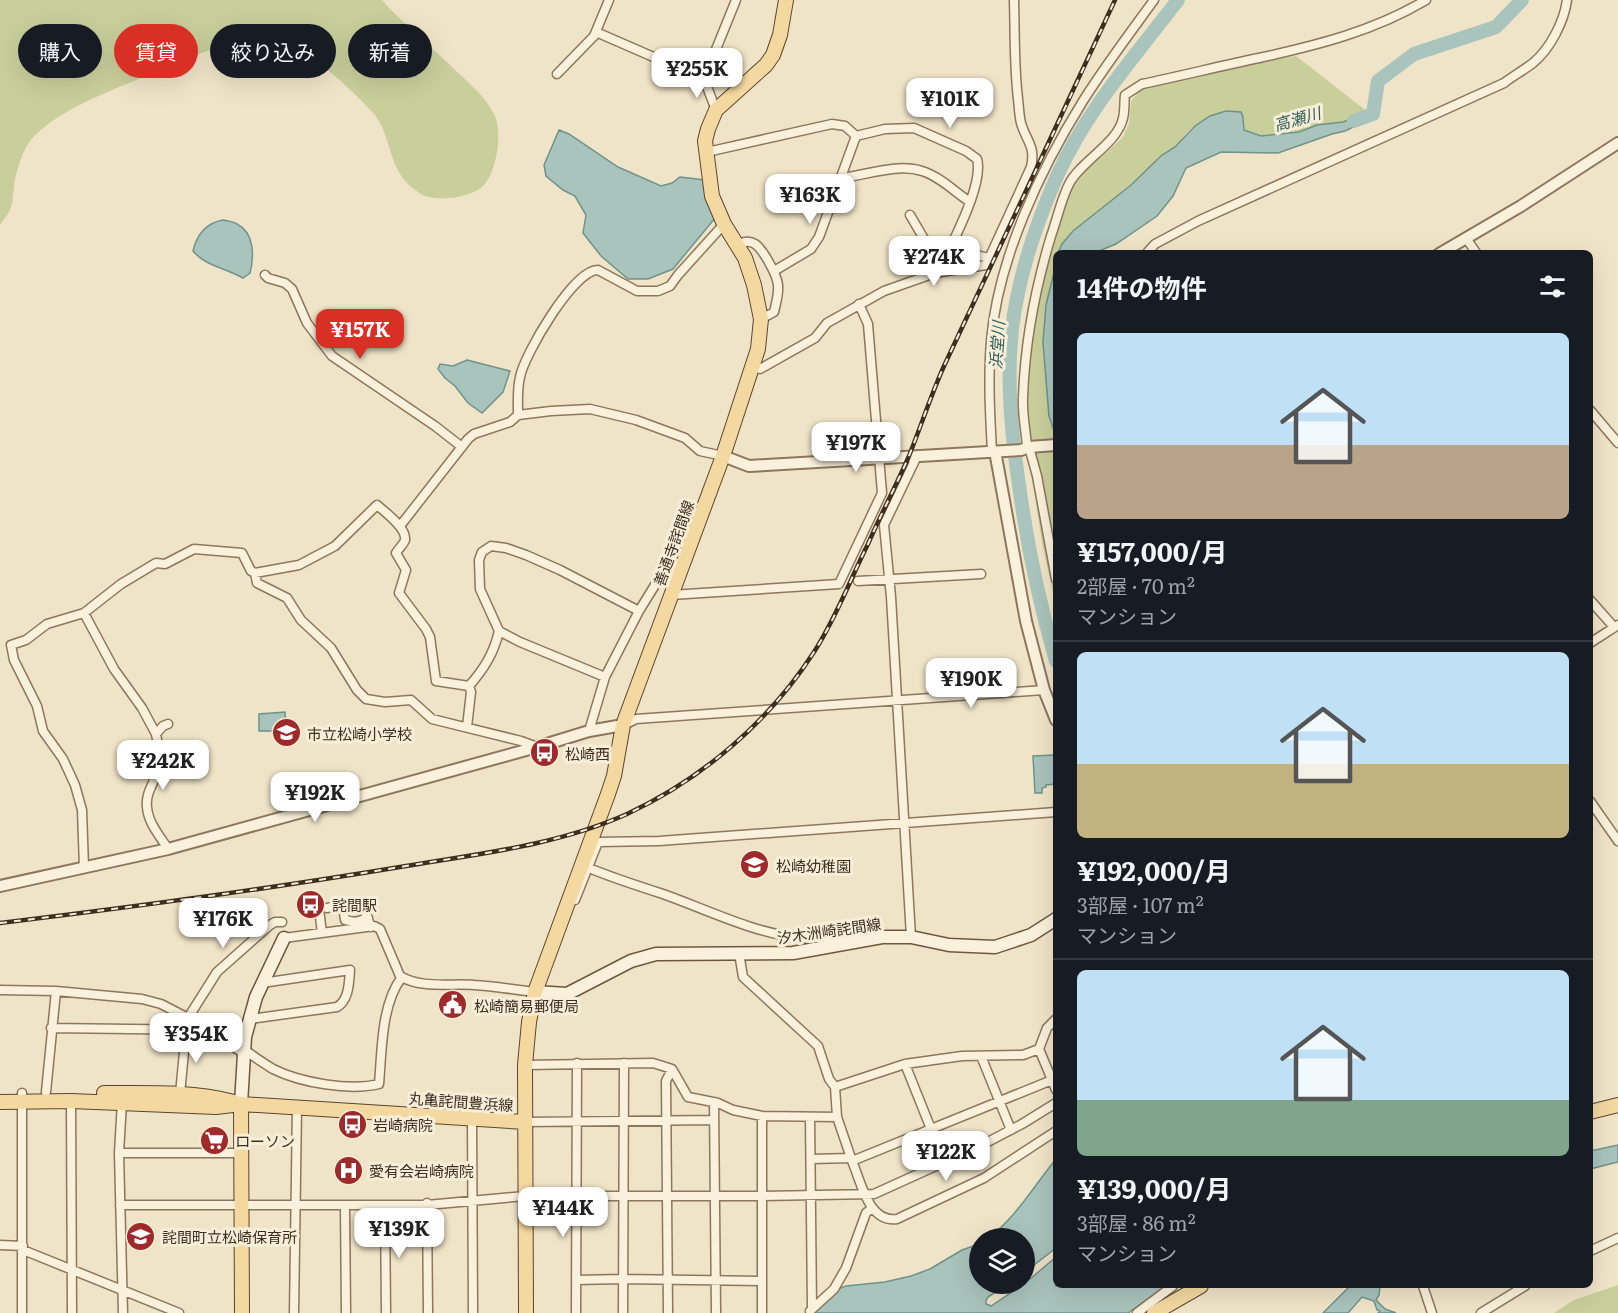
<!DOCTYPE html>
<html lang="ja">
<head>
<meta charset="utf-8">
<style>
	:root { --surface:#171b24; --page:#20242c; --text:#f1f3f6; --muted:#9ea1a6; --line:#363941; --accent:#d93025 }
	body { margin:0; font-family:Literata,"Noto Sans JP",serif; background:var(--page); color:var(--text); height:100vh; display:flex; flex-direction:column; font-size:22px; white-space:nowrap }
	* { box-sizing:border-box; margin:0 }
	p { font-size:20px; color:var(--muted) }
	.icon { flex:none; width:33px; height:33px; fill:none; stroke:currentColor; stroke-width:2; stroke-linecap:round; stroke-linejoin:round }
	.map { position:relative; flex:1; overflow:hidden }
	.side { position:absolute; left:1053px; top:250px; width:540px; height:1038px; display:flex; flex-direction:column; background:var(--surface); border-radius:9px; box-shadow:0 6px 24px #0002 }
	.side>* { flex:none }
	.banner { position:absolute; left:18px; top:24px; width:570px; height:54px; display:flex; gap:12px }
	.tools { position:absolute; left:969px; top:1228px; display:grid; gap:12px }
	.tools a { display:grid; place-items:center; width:66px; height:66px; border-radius:50%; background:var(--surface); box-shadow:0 6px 24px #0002; font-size:30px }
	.price { position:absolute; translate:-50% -51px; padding:0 14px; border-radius:12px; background:#fff; color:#222; font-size:20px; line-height:39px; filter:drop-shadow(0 2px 3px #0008) }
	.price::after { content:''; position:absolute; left:50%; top:36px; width:18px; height:14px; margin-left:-9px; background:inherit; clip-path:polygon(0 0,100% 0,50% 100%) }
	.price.selected { background:var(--accent); color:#fff }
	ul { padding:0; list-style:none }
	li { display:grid; align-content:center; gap:12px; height:318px; padding:0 24px }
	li+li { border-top:2px solid var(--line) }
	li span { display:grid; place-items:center; height:186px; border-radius:9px; color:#555 }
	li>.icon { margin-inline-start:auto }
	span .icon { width:108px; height:108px; fill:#fffc; stroke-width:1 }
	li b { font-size:26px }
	h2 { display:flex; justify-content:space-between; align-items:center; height:72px; padding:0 24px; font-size:26px }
	.tag { padding:0 21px; border-radius:27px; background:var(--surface); box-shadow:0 6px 24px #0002; font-size:21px; line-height:54px }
	.tag.selected { background:var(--accent); color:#fff }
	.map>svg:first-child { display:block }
	.green { fill:#c9cf9b }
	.water { fill:#a9c4bc; stroke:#6f938a; stroke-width:1.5 }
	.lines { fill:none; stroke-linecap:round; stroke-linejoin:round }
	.river { stroke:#a9c4bc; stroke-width:14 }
	.minor-casing { stroke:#8d765c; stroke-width:11 }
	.tertiary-casing { stroke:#8d765c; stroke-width:14 }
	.secondary-casing { stroke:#6f573f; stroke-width:15 }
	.primary-casing { stroke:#5b4430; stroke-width:16 }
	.minor { stroke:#faf1dc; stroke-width:8 }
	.tertiary { stroke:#faf1dc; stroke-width:10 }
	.secondary { stroke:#faf1dc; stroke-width:12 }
	.primary { stroke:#f3d9a0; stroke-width:14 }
	.rail-casing { stroke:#3d2e20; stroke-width:4.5 }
	.rail { stroke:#f7eed8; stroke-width:2; stroke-dasharray:7; stroke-linecap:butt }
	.labels { text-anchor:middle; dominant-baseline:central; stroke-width:6; stroke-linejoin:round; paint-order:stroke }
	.street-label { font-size:15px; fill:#3d2e20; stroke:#f7eed8 }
	.poi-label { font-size:15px; fill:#3d2e20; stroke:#f7eed8; text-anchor:start }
	.water-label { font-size:16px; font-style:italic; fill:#2f5d5a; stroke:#f7eed8 }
</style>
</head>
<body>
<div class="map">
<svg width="1618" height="1313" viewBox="0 0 1618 1313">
	<rect width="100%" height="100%" fill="#f0e4c8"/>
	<!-- green -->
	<path class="green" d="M0,0H382L389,8C409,27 429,46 449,64C464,79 484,94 494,114C503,131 497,169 485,184C473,198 442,201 425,196C421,195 417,191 414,189C387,169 393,138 374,114C359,96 301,42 279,39C264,36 230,43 216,48C197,54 179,63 161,70C125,85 54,110 30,141C23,150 18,167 15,179C13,189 14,200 10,210C8,215 3,220 0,225Z
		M1296,56L1368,112L1343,122L1317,125L1299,132L1261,136L1244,130L1243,117C1231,119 1202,121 1193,127C1186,132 1181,141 1174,147C1135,180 1097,214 1060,249L1058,253L1056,254L1043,343L1049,416L1056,436V607L1043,548L1028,453L1023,452L1019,407L1028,406V382L1034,319L1046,266L1059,223L1071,190L1087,170L1123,137L1129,123L1131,101L1142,88L1257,62Z
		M1618,1285V1313H1554L1574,1300Z"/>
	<!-- water -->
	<path class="water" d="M1226,111L1241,112L1243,117L1244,130L1261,136L1299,132L1317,125L1343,122L1368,112L1372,118L1345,131L1332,134L1278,153L1221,152L1186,168L1173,196L1157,216L1116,244L1094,253H1058L1062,244L1073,231L1131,185L1162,155L1175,147L1195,126L1210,116Z
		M559,130L569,134L618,167L661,186L672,183L680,177L705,180L715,218L673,269L648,279H628L601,256L583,233L586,215L575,196L563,190L546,176L544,165Z
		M223,220C227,221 233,221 237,224C255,233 254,257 250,273L243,278C226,268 205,266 193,251C197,234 206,223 223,220Z
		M1056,264V436L1049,416L1043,342L1046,305Z
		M467,360L510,371L503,392L482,413L468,403L455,386L445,378L438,369L440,364L453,366Z
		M285,712L286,731H259V714Z
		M1054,755L1056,784L1046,785V787L1042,788V793H1035L1033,756Z
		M1618,1145V1162L1590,1169V1151Z
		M1056,1159V1248L1025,1272L1024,1239H987C1016,1218 1033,1187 1056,1159Z
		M979,1244L980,1284H1008L988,1297L986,1301V1304L991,1306L1024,1284L1056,1257V1286H1166L1128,1313H813L835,1290L846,1286L885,1282L911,1276L930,1269L962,1250Z
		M1350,1286H1380L1379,1295L1376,1300L1385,1309L1396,1313H1378L1380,1311L1377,1310L1374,1301L1362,1297L1348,1313H1323Z"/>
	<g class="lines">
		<!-- river -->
		<path class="river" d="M1354,121L1373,114L1378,81L1414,54L1496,27L1522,0
			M1056,661C1040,606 1028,549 1020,492C1012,438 1006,384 1012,329C1018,277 1036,224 1057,176C1086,111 1135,56 1178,0"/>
		<defs>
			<path id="minor" d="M596,32L704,79
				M557,74L594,36L609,0
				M716,110L704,79L736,0
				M856,136L885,129L914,128L966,151L977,159C983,180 961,225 952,244
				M707,152L832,124L845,126L856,136
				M842,178C867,175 897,163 922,171C939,176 955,192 970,202
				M910,215L927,244L989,258
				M1466,238L1477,254
				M737,244C744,242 749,240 755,244C763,249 777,275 778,285C779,294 776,303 774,312L761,319
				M1146,254L1155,244L1198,221L1504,83C1513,76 1524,70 1533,63C1550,49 1564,22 1567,0
				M774,271L811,249L819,237L856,136
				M265,275L268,278L285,283L292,289L307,323L332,356L435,426L462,447
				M753,366L760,369L815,338L827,323L884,291L935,273L986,265L1031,167C1036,146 1026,141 1021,123C1019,115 1019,107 1018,99C1014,66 1015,33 1014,0
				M1590,410L1618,443
				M518,415C518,403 517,389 520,377C524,355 574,269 598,270L637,291H658L670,286L678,275L724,224
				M1027,447C1026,431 1022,414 1023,397C1025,342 1035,289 1051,236C1057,219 1061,200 1069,184C1081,161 1118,143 1123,118C1125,111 1124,102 1125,95L1142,84C1181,76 1220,66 1259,58C1318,45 1374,31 1426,0
				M1029,447L1037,476L1056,579
				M992,451C990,415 988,378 991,341C998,259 1040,170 1083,101C1105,66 1130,33 1154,0
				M400,526L468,439L474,434L510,422L518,415L551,411L590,409L636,420L685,438L700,451L723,456
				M255,573L299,565L335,546L377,505C385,512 407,528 405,540C404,544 398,549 396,553L406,570L399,593L426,629L430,637L436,681L469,686
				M858,581L981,574
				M671,595L839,584L882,493L868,324L859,304
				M1590,600L1614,627
				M84,613L114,669L142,708L156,734
				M1590,643L1618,625
				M605,677L520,642L499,631L480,589L479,560L482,552L491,546L506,548L526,555L560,570L639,611
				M469,686C484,669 494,653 499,631
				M168,724L163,726L156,734C158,745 161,756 159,767C156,781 145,792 147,807C148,823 160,836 168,849
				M624,725L636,719L1044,690
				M467,727L471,692L469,686
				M589,731L605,677L639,611L663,572L683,561
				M1590,801L1618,841
				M84,868L82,810L75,785L63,759L43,731L37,706L14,660L11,645L26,640L47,624L84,613L121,584L156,563L165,564L194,549L242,553L251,571L255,573L257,583L287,598L301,620L331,648L357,690L366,699L385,702L411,700L432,719L521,741L537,747
				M589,868C613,878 638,886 663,894C708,910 751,932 799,938C816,939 833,937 850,935L856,941
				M575,900L598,842L659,841L1056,812
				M343,905L345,920L355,922L368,918
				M327,908L352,903H361L371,927
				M319,909L322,933
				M911,937L891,597L884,525L917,456
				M284,938L374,926L380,929L400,976C421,989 451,983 474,985C495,986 515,990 535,992
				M739,953L743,977L818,1046L829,1079L835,1087L837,1117L851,1158
				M0,990L56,991L142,999L161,1004L188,1018L243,1053H249C257,1059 265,1064 273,1069C301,1083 350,1091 379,1084C382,1051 381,1004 402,977
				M188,1018L217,972L270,925L275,922H282
				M250,1019L337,1007C349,1000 349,983 350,970L262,983
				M51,1028L208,1030
				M981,1056L1011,1130
				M905,1064L945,1164
				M525,1065L653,1063L672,1069L688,1097L718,1103L733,1110L762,1116L837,1117
				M1052,1080L1056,1090
				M835,1087L905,1064L962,1056L1023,1055L1039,1049
				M46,1092L56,991
				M180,1094L186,1031
				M71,1101L72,1313
				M122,1102L119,1153L123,1313
				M714,1102L716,1313
				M762,1116V1313
				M810,1117L812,1309
				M472,1118L473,1313
				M525,1122L714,1120
				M119,1153H241
				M811,1159L851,1158L852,1161L1052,1080L1039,1049L1047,1028L1056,1019
				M852,1161C861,1181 868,1223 897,1219L984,1178L1056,1131
				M427,1203L428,1313
				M120,1205H427L525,1196H762L874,1194L982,1145L1022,1124L1056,1103
				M385,1205L386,1313
				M345,1206L346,1313
				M0,1245L23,1246
				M23,1250L179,1313
				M1590,1251L1618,1238
				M576,1280L622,1279L762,1281
				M1423,1286L1432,1313
				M810,1311L834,1289L846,1268L866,1213L872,1208
				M22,1313V1093
				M294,1313L297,1107
				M576,1313L577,1063
				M623,1313L624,1063
				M668,1313L666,1081L672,1069
				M1137,1313L1173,1286
				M1481,1313L1525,1286"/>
			<path id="tertiary" d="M1439,254L1521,206L1618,143
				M995,451L1026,621L1044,690L1056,720
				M723,456L749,466L1021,450L1029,447L1056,445
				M0,886L168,849L537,747L589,731L623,725"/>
			<path id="secondary" d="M535,992L567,994L631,961L656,954L793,953L882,937H911L949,945L995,947L1031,935L1056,919
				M241,1104L245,1037L256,997L284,938"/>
			<path id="primary" d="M104,1093C147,1093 192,1091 234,1102
				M0,1102L71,1101L216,1107L241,1104L525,1122
				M241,1104L242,1313
				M1590,1112L1618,1105
				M526,1313L525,1065L529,1022L535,992L608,794L614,776L623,725L723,456L758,349L761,319L754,285L745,258L724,224L712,196L705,141L708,129L716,110L766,65L773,55L780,35L786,0
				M1154,1313L1201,1286"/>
		</defs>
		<!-- minor casing -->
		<use href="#minor" class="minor-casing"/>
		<!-- tertiary casing -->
		<use href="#tertiary" class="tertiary-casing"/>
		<!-- secondary casing -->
		<use href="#secondary" class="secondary-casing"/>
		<!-- primary casing -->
		<use href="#primary" class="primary-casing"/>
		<!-- minor -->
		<use href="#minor" class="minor"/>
		<!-- tertiary -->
		<use href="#tertiary" class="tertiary"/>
		<!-- secondary -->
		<use href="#secondary" class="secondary"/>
		<!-- primary -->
		<use href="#primary" class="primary"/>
		<defs>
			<path id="rail" d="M0,923C134,907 267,889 400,867C476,854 556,846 627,814C702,779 769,722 814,652C836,618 850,580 868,544C881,514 896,486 909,456C921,426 931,395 944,366C1001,244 1059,122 1115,0"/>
		</defs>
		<!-- rail casing -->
		<use href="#rail" class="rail-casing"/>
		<!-- rail -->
		<use href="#rail" class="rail"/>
	</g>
	<!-- icons -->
	<defs>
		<symbol id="school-disc" viewBox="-11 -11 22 22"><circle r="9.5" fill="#9e2a2b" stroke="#f7eed8"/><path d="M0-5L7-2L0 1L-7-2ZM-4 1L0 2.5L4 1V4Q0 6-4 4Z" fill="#fff"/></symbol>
		<symbol id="bus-disc" viewBox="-11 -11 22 22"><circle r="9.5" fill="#9e2a2b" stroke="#f7eed8"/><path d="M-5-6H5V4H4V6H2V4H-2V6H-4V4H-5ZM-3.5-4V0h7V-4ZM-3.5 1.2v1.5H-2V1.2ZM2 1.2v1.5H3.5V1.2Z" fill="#fff"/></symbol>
		<symbol id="civic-disc" viewBox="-11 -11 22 22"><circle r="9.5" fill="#9e2a2b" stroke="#f7eed8"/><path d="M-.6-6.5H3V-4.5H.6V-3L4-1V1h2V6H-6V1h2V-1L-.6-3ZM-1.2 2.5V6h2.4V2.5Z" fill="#fff"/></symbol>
		<symbol id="supermarket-disc" viewBox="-11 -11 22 22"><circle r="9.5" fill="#9e2a2b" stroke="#f7eed8"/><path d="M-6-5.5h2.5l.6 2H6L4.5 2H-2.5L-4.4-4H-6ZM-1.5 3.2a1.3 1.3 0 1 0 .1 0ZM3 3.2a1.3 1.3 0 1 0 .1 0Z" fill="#fff"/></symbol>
		<symbol id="hospital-disc" viewBox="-11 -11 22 22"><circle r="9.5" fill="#9e2a2b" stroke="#f7eed8"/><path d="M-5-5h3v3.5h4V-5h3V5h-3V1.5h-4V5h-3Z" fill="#fff"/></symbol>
	</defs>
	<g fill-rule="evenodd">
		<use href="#school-disc" x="270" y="716" width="33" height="33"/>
		<use href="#bus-disc" x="528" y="736" width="33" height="33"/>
		<use href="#school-disc" x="738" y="848" width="33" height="33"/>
		<use href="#bus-disc" x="294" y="888" width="33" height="33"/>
		<use href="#civic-disc" x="436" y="988" width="33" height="33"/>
		<use href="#bus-disc" x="336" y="1108" width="33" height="33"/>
		<use href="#supermarket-disc" x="198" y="1124" width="33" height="33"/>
		<use href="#hospital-disc" x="332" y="1154" width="33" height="33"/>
		<use href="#school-disc" x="124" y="1220" width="33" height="33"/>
	</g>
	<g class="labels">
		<!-- street labels -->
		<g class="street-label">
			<text transform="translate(673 543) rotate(-70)">善通寺詫間線</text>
			<text transform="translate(829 930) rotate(-8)">汐木洲崎詫間線</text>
			<text transform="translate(461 1101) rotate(4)">丸亀詫間豊浜線</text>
		</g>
		<!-- poi labels -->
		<g class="poi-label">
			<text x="307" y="733">市立松崎小学校</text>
			<text x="565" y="753">松崎西</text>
			<text x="776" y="865">松崎幼稚園</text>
			<text x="332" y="904">詫間駅</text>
			<text x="474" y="1005">松崎簡易郵便局</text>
			<text x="373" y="1124">岩崎病院</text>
			<text x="235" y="1140">ローソン</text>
			<text x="369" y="1170">愛有会岩崎病院</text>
			<text x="162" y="1236">詫間町立松崎保育所</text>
		</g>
		<!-- water labels -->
		<g class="water-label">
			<text transform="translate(1297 118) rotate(-16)">高瀬川</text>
			<text transform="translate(996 345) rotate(-86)">浜堂川</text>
		</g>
	</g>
</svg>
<div class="tools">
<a><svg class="icon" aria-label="layers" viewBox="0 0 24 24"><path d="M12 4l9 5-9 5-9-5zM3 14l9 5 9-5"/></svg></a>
</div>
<b class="price" style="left:697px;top:99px">¥255K</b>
<b class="price" style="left:950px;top:129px">¥101K</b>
<b class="price" style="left:810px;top:225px">¥163K</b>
<b class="price" style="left:934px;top:287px">¥274K</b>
<b class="price selected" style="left:360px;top:360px">¥157K</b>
<b class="price" style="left:856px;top:473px">¥197K</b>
<b class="price" style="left:971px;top:709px">¥190K</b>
<b class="price" style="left:163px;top:791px">¥242K</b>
<b class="price" style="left:315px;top:823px">¥192K</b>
<b class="price" style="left:223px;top:949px">¥176K</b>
<b class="price" style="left:196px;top:1064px">¥354K</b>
<b class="price" style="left:946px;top:1182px">¥122K</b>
<b class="price" style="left:563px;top:1238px">¥144K</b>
<b class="price" style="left:399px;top:1259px">¥139K</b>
<div class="banner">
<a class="tag">購入</a>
<a class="tag selected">賃貸</a>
<a class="tag">絞り込み</a>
<a class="tag">新着</a>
</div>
<section class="side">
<h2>14件の物件<svg class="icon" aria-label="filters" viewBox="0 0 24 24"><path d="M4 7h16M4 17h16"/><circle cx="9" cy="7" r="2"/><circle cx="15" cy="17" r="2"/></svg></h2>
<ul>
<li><span style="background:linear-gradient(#bfe0f5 60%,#b9a48a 0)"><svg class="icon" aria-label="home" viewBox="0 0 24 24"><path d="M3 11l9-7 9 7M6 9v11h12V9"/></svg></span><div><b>¥157,000/月</b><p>2部屋 · 70 m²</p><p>マンション</p></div></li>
<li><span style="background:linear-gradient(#bfe0f5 60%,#c2b280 0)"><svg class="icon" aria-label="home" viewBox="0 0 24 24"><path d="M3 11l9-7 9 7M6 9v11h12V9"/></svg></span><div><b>¥192,000/月</b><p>3部屋 · 107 m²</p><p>マンション</p></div></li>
<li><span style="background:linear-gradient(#bfe0f5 70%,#7fa58c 0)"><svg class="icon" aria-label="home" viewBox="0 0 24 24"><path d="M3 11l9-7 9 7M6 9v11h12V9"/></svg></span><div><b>¥139,000/月</b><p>3部屋 · 86 m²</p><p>マンション</p></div></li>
</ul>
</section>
</div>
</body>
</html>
